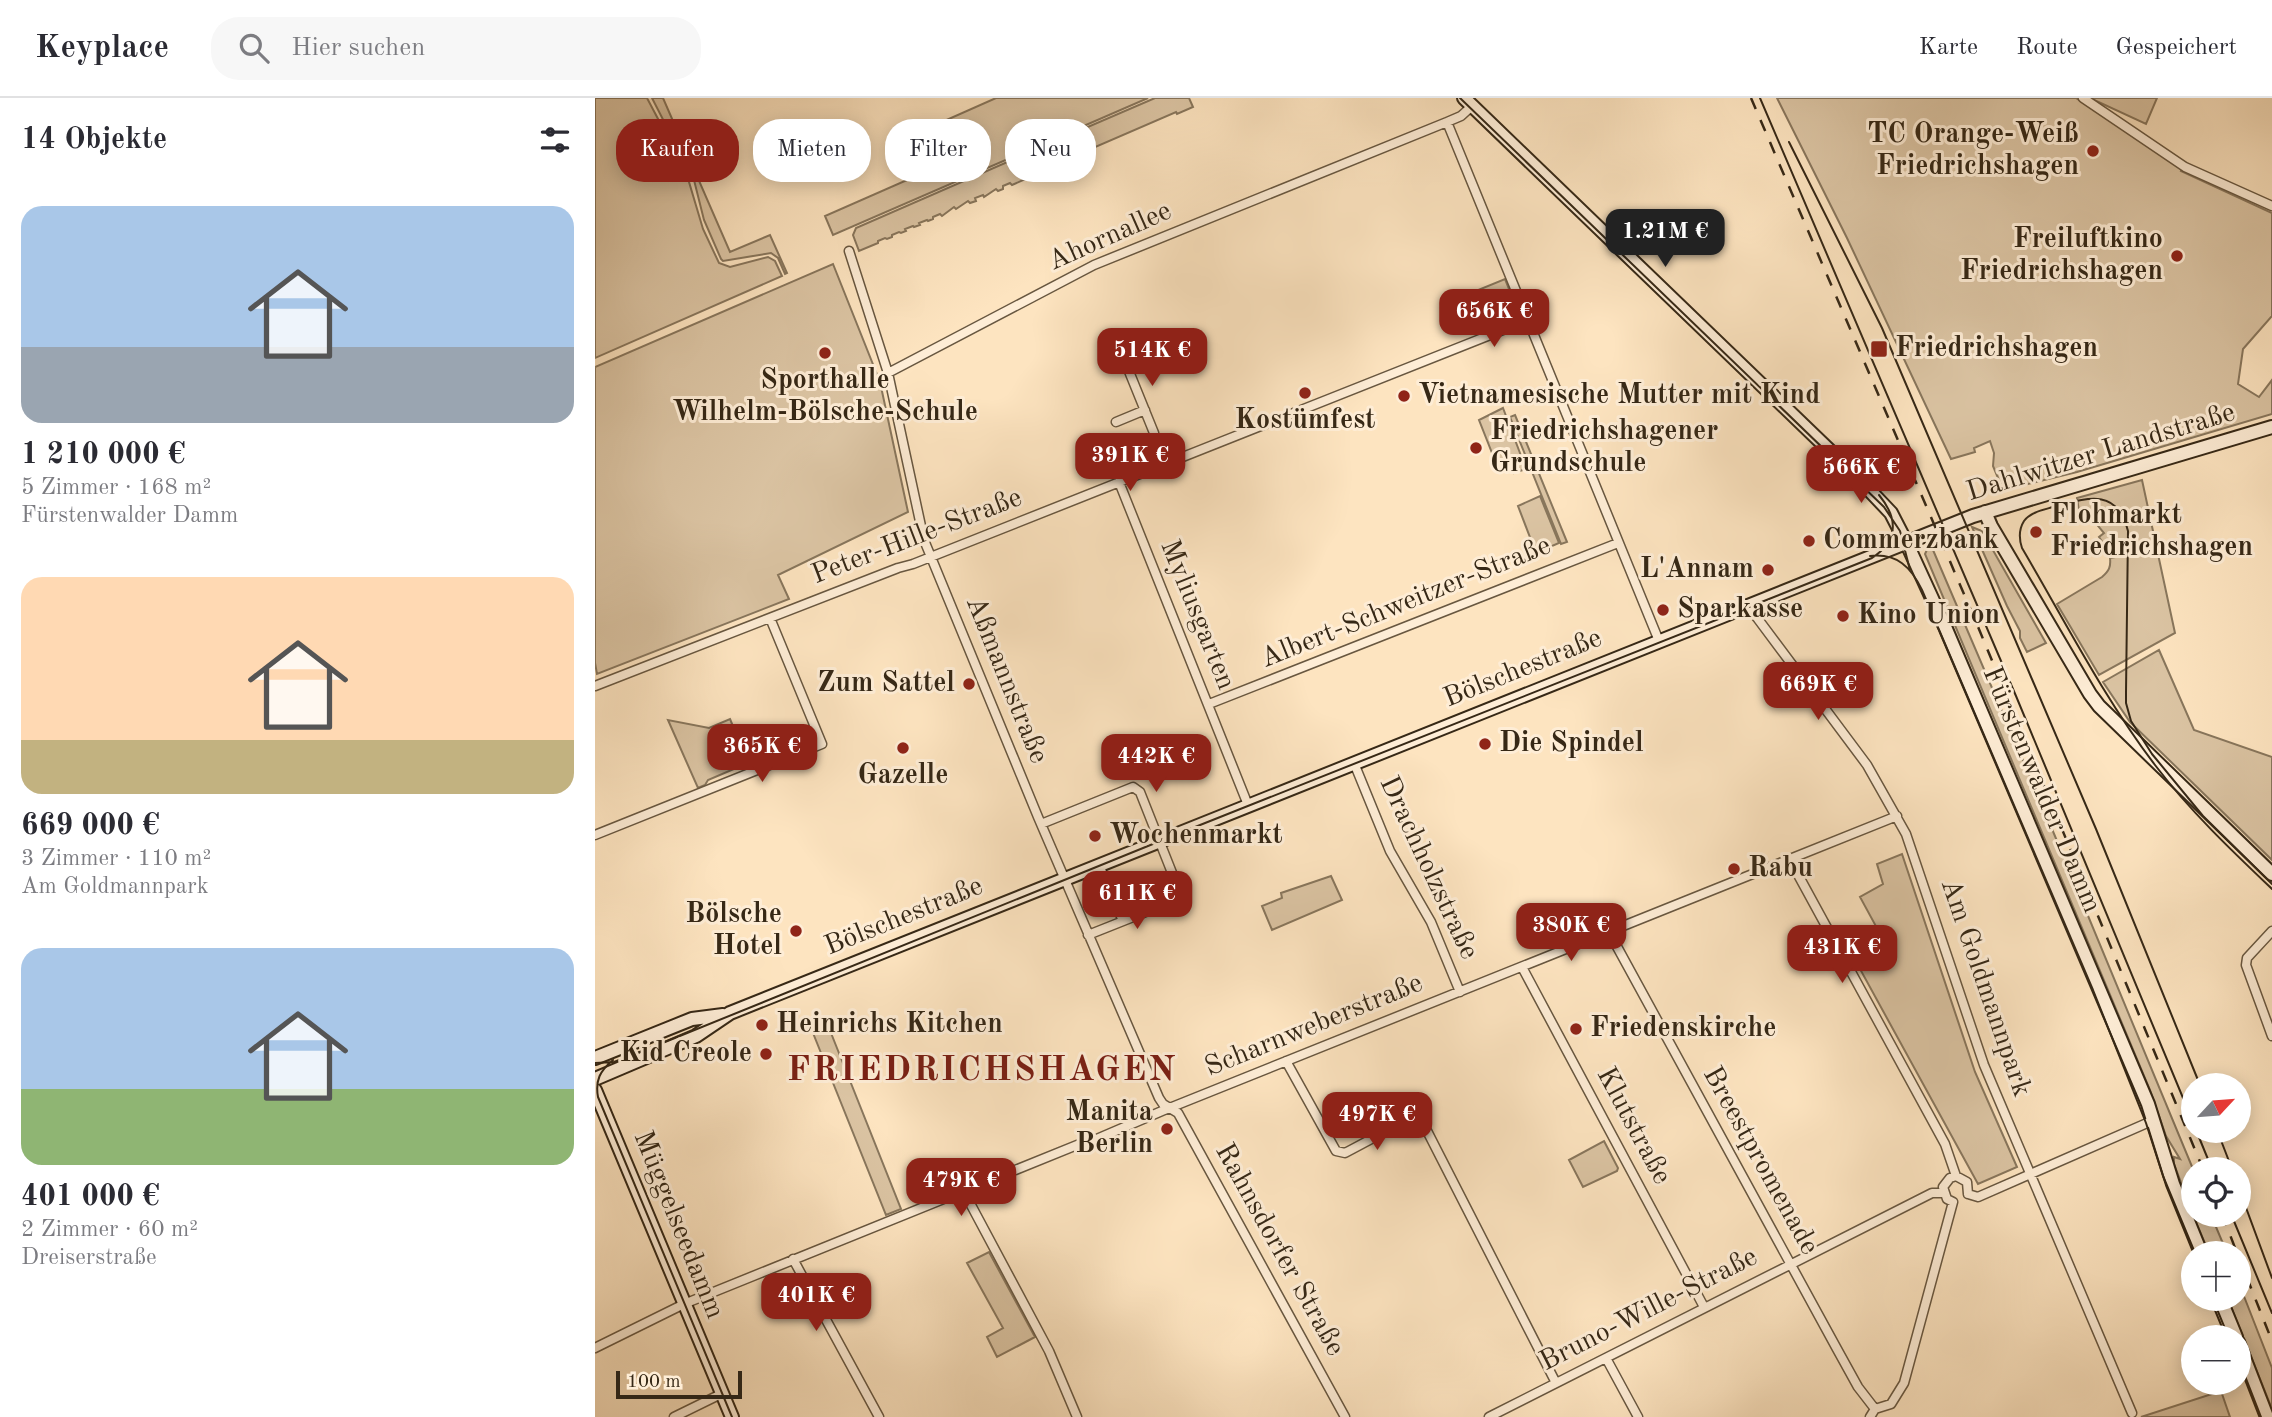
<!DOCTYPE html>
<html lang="de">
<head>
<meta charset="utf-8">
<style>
	:root { --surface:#fff; --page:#f7f7f7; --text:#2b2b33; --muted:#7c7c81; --line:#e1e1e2; --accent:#8f2418 }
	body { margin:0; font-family:"Old Standard TT",serif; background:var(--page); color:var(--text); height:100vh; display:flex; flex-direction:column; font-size:26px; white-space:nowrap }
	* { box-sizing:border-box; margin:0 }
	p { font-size:23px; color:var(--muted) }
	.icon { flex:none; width:38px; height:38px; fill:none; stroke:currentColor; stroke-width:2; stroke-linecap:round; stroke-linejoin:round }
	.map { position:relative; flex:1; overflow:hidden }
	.sheet { display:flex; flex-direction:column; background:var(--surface); width:595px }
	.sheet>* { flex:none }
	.hud { position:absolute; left:21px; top:21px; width:665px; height:63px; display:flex; gap:14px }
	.needle { width:46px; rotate:64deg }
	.controls { position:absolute; left:1586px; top:975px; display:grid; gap:14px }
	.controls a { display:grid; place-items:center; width:70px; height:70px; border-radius:50%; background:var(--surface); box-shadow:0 4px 18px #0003; font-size:35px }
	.scale { position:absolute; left:21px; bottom:18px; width:126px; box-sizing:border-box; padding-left:7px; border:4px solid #362816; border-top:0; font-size:19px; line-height:24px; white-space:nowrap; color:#362816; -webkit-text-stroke:5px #feedd6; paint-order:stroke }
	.price { position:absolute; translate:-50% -60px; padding:0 16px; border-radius:14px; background:var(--accent); color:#fff; font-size:23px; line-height:46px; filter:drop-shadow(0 2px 4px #0008) }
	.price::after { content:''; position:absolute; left:50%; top:42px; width:21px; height:16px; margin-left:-10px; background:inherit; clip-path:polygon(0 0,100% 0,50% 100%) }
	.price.selected { background:#222; color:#fff }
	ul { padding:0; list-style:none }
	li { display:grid; align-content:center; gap:14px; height:371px; padding:0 21px }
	li span { display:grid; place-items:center; height:217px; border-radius:21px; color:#555 }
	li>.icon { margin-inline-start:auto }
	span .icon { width:126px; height:126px; fill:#fffc; stroke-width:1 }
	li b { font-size:30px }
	h2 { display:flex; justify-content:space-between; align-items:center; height:84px; padding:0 21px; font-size:30px }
	.chip { padding:0 24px; border-radius:28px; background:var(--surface); box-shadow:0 4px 18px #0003; font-size:24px; line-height:63px }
	.chip.selected { background:var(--accent); color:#fff }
	header { display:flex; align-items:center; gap:42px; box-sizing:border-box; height:98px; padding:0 35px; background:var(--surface); border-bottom:2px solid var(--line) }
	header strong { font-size:33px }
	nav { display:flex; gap:38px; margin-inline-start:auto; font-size:24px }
	.search { width:490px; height:63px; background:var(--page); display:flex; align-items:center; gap:18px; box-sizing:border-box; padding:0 24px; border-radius:28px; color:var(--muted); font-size:26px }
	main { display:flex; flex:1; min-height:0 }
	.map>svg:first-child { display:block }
	.green { fill:#dbc4a3; stroke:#88765c; stroke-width:2 }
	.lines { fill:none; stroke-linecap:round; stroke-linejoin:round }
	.street-tunnel { stroke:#d5be9e; stroke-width:8; stroke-dasharray:8 4; stroke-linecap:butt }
	.street-casing { stroke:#685740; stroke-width:11 }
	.secondary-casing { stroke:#362816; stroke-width:16 }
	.street { stroke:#feedd6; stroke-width:8 }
	.secondary { stroke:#feedd6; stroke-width:12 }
	.tram { stroke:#362816; stroke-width:2 }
	.rail { stroke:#362816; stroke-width:2.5; stroke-dasharray:12 12; stroke-linecap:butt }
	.poi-dot { fill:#8f2418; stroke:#feedd6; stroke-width:2.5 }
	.labels { text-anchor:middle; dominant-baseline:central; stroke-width:6; stroke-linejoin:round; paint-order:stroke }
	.poi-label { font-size:28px; font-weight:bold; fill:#362816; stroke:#feedd6; text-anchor:start }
	.street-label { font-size:28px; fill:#362816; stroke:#feedd6 }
	.district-label { font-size:35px; font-weight:bold; letter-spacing:2px; fill:#7a1f14; stroke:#feedd6 }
</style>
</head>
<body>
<header>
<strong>Keyplace</strong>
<div class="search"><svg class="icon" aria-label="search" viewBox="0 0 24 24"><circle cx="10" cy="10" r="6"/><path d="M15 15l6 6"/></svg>Hier suchen</div>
<nav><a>Karte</a><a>Route</a><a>Gespeichert</a></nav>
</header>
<main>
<section class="sheet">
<h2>14 Objekte<svg class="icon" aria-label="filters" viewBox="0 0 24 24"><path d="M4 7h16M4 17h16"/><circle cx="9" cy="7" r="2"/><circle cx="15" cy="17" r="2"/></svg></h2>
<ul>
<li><span style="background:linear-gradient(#a9c7e8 65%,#9aa5b1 0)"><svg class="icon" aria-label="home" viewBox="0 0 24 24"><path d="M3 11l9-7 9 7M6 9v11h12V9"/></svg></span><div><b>1 210 000 €</b><p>5 Zimmer · 168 m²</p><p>Fürstenwalder Damm</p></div></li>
<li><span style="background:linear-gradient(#ffd9b3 75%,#c2b280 0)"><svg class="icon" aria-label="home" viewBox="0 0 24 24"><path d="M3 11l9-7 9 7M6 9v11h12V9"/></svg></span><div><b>669 000 €</b><p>3 Zimmer · 110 m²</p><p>Am Goldmannpark</p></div></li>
<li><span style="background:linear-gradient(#a9c7e8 65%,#8fb573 0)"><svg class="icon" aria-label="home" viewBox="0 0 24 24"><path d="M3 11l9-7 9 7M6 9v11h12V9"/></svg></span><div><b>401 000 €</b><p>2 Zimmer · 60 m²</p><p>Dreiserstraße</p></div></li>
</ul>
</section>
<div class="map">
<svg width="1677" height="1319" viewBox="0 0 1677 1319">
	<rect width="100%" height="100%" fill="#fde4c0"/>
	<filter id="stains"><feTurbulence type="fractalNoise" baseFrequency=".00286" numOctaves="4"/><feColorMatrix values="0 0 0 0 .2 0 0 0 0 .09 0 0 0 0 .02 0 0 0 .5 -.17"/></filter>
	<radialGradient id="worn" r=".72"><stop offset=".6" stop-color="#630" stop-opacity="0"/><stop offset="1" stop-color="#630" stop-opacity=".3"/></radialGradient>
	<!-- green -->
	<path class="green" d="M0,0H52L91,74L108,131L124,165L135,169L173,159L180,163L187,178L0,260Z
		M57,0H68L135,154L175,137L192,175L190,176L183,160L176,155L128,163L126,161L109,122L99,82Z
		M401,0H553L238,137L230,118L319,79L304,43Z
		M560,0H594L598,9L582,16L581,14L438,76L430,56Z
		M1182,0H1481L1587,71L1586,73L1677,115V218L1648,251L1643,286L1664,299L1677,282V316L1482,374L1408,392L1398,368L1399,355L1395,343L1379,350L1380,354L1356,361L1252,140Z
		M1495,0H1562L1551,26Z
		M424,59L435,79L417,87L415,85L408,88V91L403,93L401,91L389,99L388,97L380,100L381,103L375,105L373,103L361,111L359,109L347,118L345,116L338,119V121L333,123L332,122L324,125L325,127L319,129L318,128L310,131L311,133L306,135L304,134L297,137V139L292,141L290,140L283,143V145L264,153L258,137L261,130Z
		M238,166L285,284L313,414L183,477L194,501L2,576L0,565V269Z
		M910,181L923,213L878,232L866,199Z
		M908,310L931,371L919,375L913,361L901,365L884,322Z
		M920,317L972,444L966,446L915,319Z
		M1547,382L1580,535L1504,577L1462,506L1507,479C1514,473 1516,469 1515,460L1521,459L1520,453L1514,454L1504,439L1509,435L1495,418L1490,421L1484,413L1482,400Z
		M945,398L964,445L941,455L923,408Z
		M1377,429L1387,433L1451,545L1432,554L1425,540V533L1412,508Z
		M1335,445L1445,702L1598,1071V1116L1579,1066V1059L1585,1061L1571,1038L1555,992L1330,456Z
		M1564,552L1599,632L1677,659V762L1535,624L1508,584Z
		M135,621L153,665L113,682L110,687L103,690L73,622L114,630Z
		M1307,756L1380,974L1422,1069L1383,1086L1265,871L1295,854L1265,799L1288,786L1282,766Z
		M736,778L747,802L677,832L667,808L687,800L686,795Z
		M234,930L306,1111L291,1117L218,935Z
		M1009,1043L1023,1070L1022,1073L988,1089L974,1062Z
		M1598,1117H1616L1632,1155H1614Z
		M394,1154L440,1239L402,1259L392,1239L408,1230L372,1165Z
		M1643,1183L1677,1270V1311L1633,1201L1643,1200Z
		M1626,1293L1635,1319H1546Z"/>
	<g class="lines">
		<!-- street-tunnel -->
		<path class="street-tunnel" d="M559,335L565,349"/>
		<defs>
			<path id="street" d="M1488,0L1590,69L1677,108
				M852,24L1064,543
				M254,153L293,275L329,442L443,719L564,1000L568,1006L583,1015L750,1319
				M527,256L559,335
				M293,275L499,167L852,24L866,18L877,8
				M521,324L550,312
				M524,384L653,707
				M1152,508L1163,521L1272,667L1311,736L1389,967L1537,1315
				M0,588L303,470L318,466L933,222
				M614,606L1023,445
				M759,665L795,753L836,824L865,894
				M446,726L538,689L545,694L585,795L581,802L493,837
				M0,737L227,646L175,520
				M1195,762L1350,1046L1361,1078
				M504,767L528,823
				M1677,833L1652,860L1651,867L1677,938
				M1014,834L1242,1251L1263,1289L1280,1311
				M927,869L1109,1209
				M691,963L741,1053L750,1055L812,1022L820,1020L828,1025L961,1285
				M1361,1078L1372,1084L1373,1096
				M368,1092L454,1253L482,1319
				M1373,1096L1383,1099L1559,1022
				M1358,1104L1352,1101L1348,1089L1355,1080L1361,1078
				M198,1161L284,1319
				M0,1250L89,1206L487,1045L497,1043L567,1013L1302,718
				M1011,1260L1043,1319
				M79,1319L126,1296
				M894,1319L1337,1095H1348
				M1275,1319L1280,1311L1296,1306L1309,1285L1358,1104"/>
			<path id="secondary" d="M869,0L1260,377L1296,415L1313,448L1351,531L1553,1006L1578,1086L1606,1155
				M1390,414L1396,428L1495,596L1504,608L1677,776
				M0,960L97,921L128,917
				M0,981L101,938L135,915L1378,418L1677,329
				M0,992L137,1319
				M1625,1200L1641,1239
				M1643,1244L1672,1319"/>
		</defs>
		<!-- street casing -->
		<use href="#street" class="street-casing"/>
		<!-- secondary casing -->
		<use href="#secondary" class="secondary-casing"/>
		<!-- street -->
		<use href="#street" class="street"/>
		<!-- secondary -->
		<use href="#secondary" class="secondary"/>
		<!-- tram -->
		<path class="tram" d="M865,0L1289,409L1305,433L1315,472
			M1165,0L1421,598L1598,1024
			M1194,44L1287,230L1501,731L1605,987
			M1275,458C1302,455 1316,469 1327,492L1498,892L1551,1025L1568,1078L1600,1155
			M1677,786L1608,718L1557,656L1536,623L1531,605V594L1533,433C1522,389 1492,400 1458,409C1448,412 1436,414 1429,423C1424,431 1424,441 1427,450C1470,523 1509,600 1560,667C1595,713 1636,752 1677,791
			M18,962C5,973 0,982 3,999L137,1319
			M0,965L19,964L70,944L585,735L1277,460C1304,442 1303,420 1284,397
			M1601,1032L1617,1071
			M1622,1032L1637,1071
			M1643,1088L1677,1180
			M1636,1116L1677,1215
			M1615,1200L1631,1239
			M1643,1260L1666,1319"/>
		<!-- rail -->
		<path class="rail" d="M1156,0L1381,524L1608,1071
			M1627,1116L1642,1155
			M1643,1157L1677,1243"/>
	</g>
	<!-- markers -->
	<g class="poi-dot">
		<circle cx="1498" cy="53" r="7"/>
		<circle cx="1582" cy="158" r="7"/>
		<rect x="1275" y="242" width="18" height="18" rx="3.5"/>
		<circle cx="230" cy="255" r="7"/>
		<circle cx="710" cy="295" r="7"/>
		<circle cx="809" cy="298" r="7"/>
		<circle cx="881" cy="350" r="7"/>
		<circle cx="1441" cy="434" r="7"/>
		<circle cx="1214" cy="443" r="7"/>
		<circle cx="1173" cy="472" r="7"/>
		<circle cx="1068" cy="512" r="7"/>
		<circle cx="1248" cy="518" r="7"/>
		<circle cx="374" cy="586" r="7"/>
		<circle cx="890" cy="646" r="7"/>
		<circle cx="308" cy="650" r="7"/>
		<circle cx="500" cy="738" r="7"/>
		<circle cx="1139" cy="771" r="7"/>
		<circle cx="201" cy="833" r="7"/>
		<circle cx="167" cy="927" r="7"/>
		<circle cx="981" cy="931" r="7"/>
		<circle cx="171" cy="956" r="7"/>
		<circle cx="572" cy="1031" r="7"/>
	</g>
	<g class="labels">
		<!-- poi labels -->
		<g class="poi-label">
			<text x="1484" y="37" text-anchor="end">TC Orange-Weiß<tspan x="1484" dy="32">Friedrichshagen</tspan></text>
			<text x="1568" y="142" text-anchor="end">Freiluftkino<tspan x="1568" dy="32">Friedrichshagen</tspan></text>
			<text x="1300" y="251">Friedrichshagen</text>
			<text x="230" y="283" text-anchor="middle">Sporthalle<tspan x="230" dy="32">Wilhelm-Bölsche-Schule</tspan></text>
			<text x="823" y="298">Vietnamesische Mutter mit Kind</text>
			<text x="710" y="323" text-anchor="middle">Kostümfest</text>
			<text x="895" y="334">Friedrichshagener<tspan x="895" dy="32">Grundschule</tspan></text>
			<text x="1455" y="418">Flohmarkt<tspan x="1455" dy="32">Friedrichshagen</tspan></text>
			<text x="1228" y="443">Commerzbank</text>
			<text x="1159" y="472" text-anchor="end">L'Annam</text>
			<text x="1082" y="512">Sparkasse</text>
			<text x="1262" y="518">Kino Union</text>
			<text x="360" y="586" text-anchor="end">Zum Sattel</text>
			<text x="904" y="646">Die Spindel</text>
			<text x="308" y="678" text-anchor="middle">Gazelle</text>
			<text x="514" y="738">Wochenmarkt</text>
			<text x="1153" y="771">Rabu</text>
			<text x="187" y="817" text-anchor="end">Bölsche<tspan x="187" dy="32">Hotel</tspan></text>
			<text x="181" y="927">Heinrichs Kitchen</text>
			<text x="995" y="931">Friedenskirche</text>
			<text x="157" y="956" text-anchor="end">Kid Creole</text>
			<text x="558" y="1015" text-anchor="end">Manita<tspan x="558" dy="32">Berlin</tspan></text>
		</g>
		<!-- street labels -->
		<g class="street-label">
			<text transform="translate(515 139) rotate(-24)">Ahornallee</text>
			<text transform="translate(1506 355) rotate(-17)">Dahlwitzer Landstraße</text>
			<text transform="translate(322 439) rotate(-21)">Peter-Hille-Straße</text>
			<text transform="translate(811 505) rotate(-22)">Albert-Schweitzer-Straße</text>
			<text transform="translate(602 517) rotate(68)">Myliusgarten</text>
			<text transform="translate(928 571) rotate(-22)">Bölschestraße</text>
			<text transform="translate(411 582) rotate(68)">Aßmannstraße</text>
			<text transform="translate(1446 692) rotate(67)">Fürstenwalder Damm</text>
			<text transform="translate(833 770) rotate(65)">Drachholzstraße</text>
			<text transform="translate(309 819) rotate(-22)">Bölschestraße</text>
			<text transform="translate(1390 890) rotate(71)">Am Goldmannpark</text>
			<text transform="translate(719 928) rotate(-22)">Scharnweberstraße</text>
			<text transform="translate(1038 1028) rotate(62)">Klutstraße</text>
			<text transform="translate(1165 1063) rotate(61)">Breestpromenade</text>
			<text transform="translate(83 1127) rotate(68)">Müggelseedamm</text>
			<text transform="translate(684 1152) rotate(61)">Rahnsdorfer Straße</text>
			<text transform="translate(1054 1212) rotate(-27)">Bruno-Wille-Straße</text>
		</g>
		<!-- district labels -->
		<g class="district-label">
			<text x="387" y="972">FRIEDRICHSHAGEN</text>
		</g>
	</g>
	<rect width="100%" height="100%" filter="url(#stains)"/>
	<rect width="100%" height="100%" fill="url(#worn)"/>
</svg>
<div class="controls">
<a><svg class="needle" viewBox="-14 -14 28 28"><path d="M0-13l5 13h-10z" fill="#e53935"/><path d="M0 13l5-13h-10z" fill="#7c7c81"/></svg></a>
<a><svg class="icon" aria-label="locate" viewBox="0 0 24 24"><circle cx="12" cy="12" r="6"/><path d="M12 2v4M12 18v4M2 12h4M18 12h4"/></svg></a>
<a>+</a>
<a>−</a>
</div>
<div class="scale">100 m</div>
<b class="price selected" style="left:1070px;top:171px">1.21M €</b>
<b class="price" style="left:899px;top:251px">656K €</b>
<b class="price" style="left:557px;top:290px">514K €</b>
<b class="price" style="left:535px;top:395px">391K €</b>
<b class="price" style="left:1266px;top:407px">566K €</b>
<b class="price" style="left:1223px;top:624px">669K €</b>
<b class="price" style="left:167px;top:686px">365K €</b>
<b class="price" style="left:561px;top:696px">442K €</b>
<b class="price" style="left:542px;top:833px">611K €</b>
<b class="price" style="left:976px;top:865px">380K €</b>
<b class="price" style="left:1247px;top:887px">431K €</b>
<b class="price" style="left:782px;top:1054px">497K €</b>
<b class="price" style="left:366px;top:1120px">479K €</b>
<b class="price" style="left:221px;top:1235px">401K €</b>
<div class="hud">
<a class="chip selected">Kaufen</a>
<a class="chip">Mieten</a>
<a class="chip">Filter</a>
<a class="chip">Neu</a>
</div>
</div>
</main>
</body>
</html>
